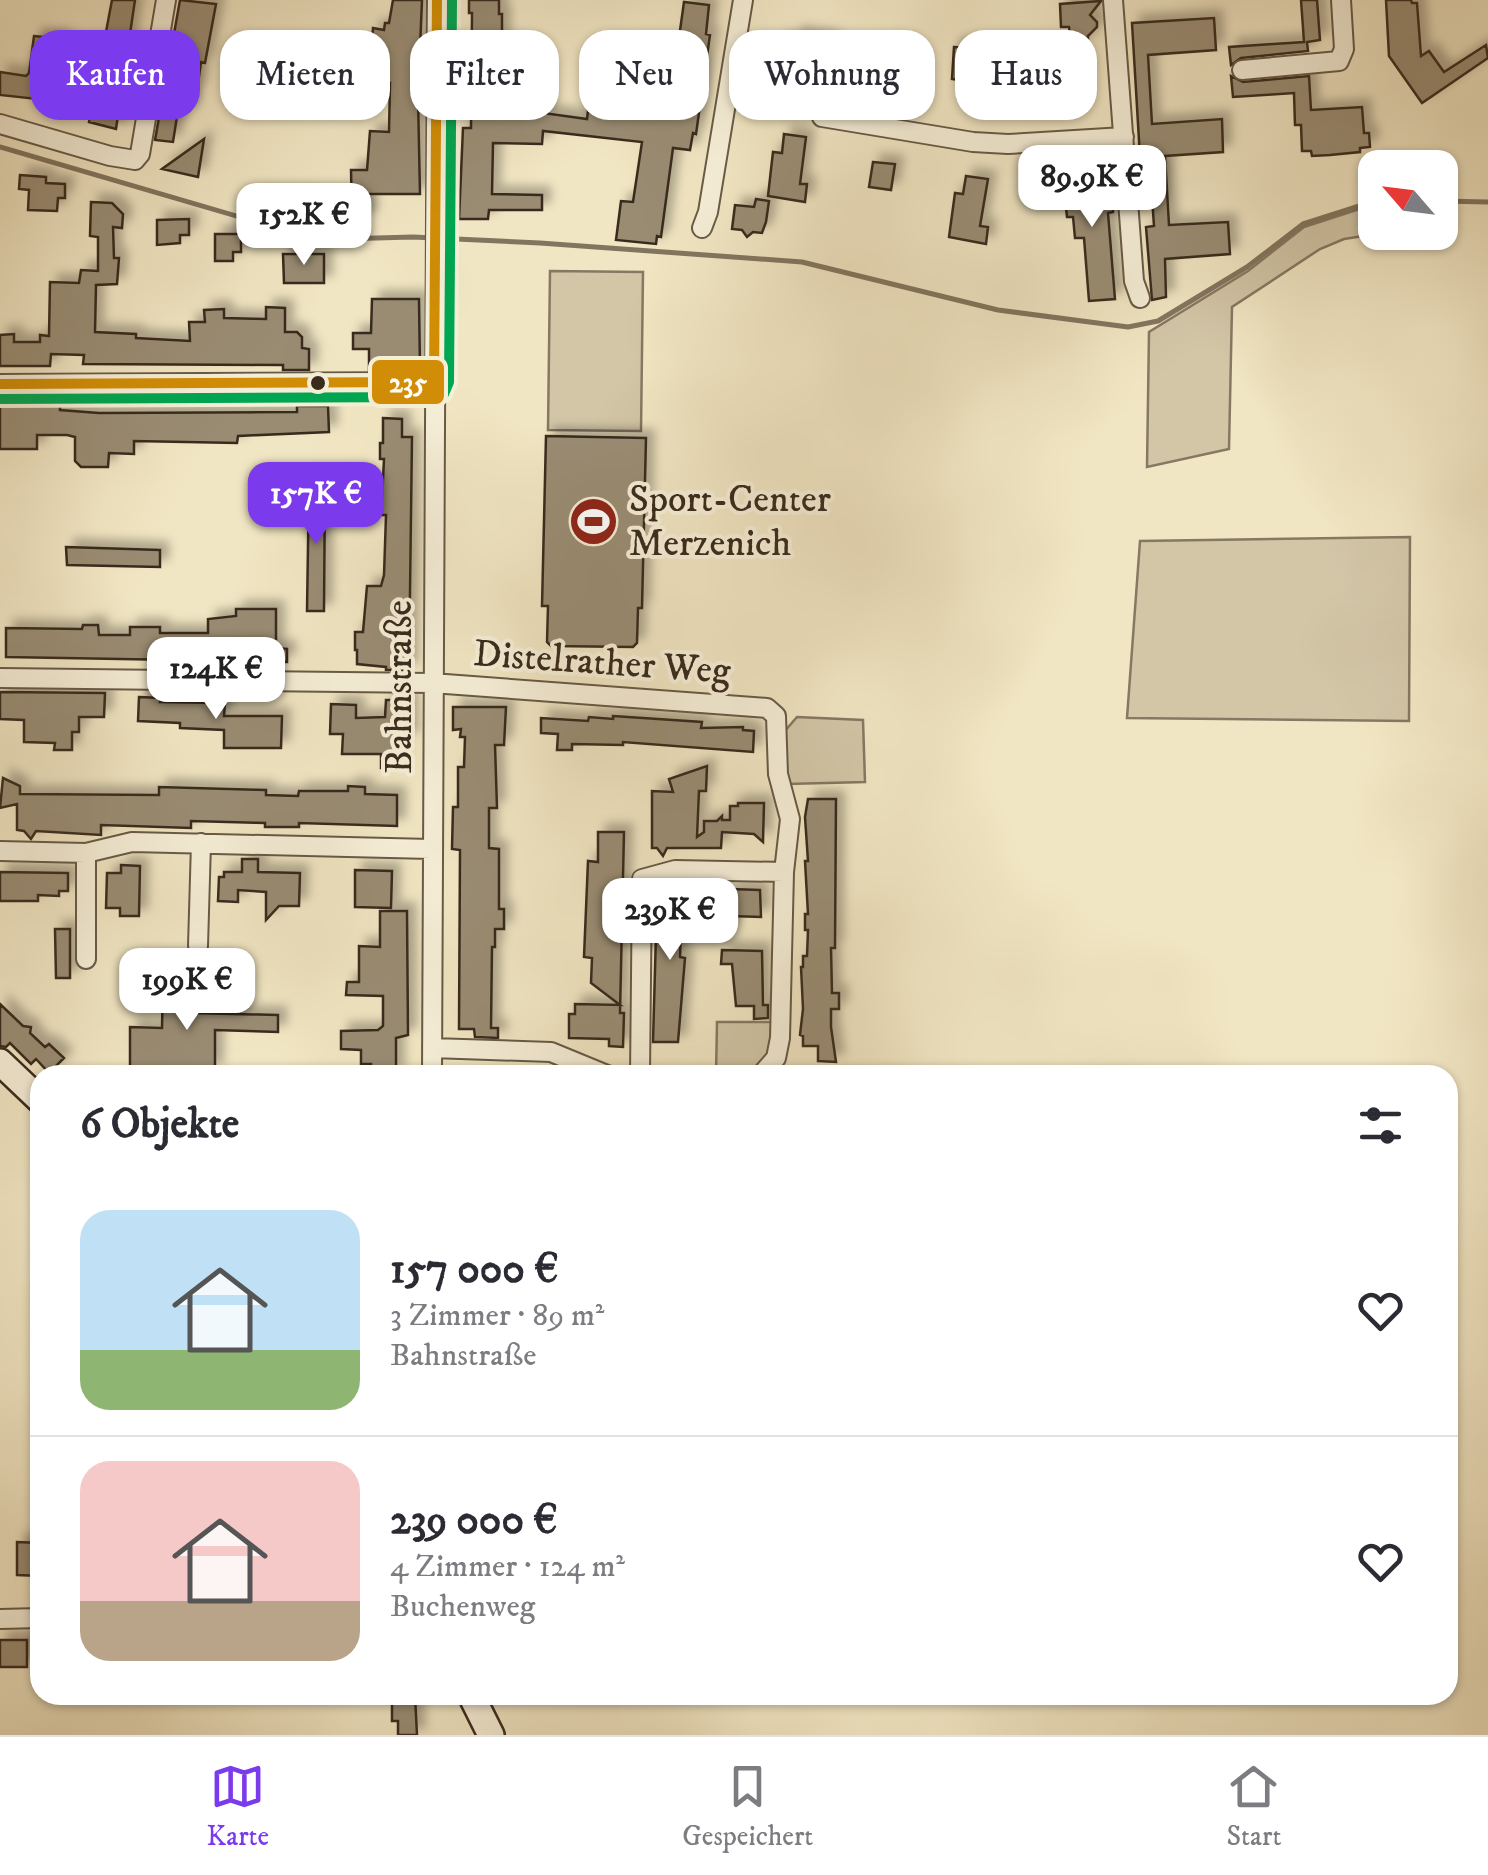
<!DOCTYPE html>
<html lang="de">
<head>
<meta charset="utf-8">
<style>
	:root { --surface:#fff; --page:#f7f7f7; --text:#2b2b33; --muted:#7c7c81; --line:#e1e1e2; --accent:#7c3aed }
	body { margin:0; font-family:"IM FELL DW Pica",serif; background:var(--page); color:var(--text); height:100vh; display:flex; flex-direction:column; font-size:38px; white-space:nowrap }
	* { box-sizing:border-box; margin:0 }
	p { font-size:32px; color:var(--muted) }
	.icon { flex:none; width:55px; height:55px; fill:none; stroke:currentColor; stroke-width:2; stroke-linecap:round; stroke-linejoin:round }
	.map { position:relative; flex:1; overflow:hidden }
	.details { position:absolute; left:30px; top:1065px; width:1428px; height:640px; display:flex; flex-direction:column; background:var(--surface); border-radius:30px; box-shadow:0 2px 8px #0004 }
	.details>* { flex:none }
	.guide { position:absolute; left:30px; top:30px; width:1430px; height:90px; display:flex; gap:20px }
	.needle { width:65px; rotate:298deg }
	.fabs { position:absolute; left:1358px; top:150px; display:grid; gap:20px }
	.fabs a { display:grid; place-items:center; width:100px; height:100px; border-radius:20px; background:var(--surface); box-shadow:0 2px 8px #0004; font-size:50px }
	.price { position:absolute; translate:-50% -85px; padding:0 22px; border-radius:20px; background:#fff; color:#222; font-size:32px; line-height:65px; filter:drop-shadow(0 2px 5px #0008) }
	.price::after { content:''; position:absolute; left:50%; top:60px; width:30px; height:22px; margin-left:-15px; background:inherit; clip-path:polygon(0 0,100% 0,50% 100%) }
	.price.on { background:var(--accent); color:#fff }
	ul { padding:0; list-style:none }
	li { display:flex; align-items:center; gap:30px; height:250px; padding:0 50px }
	li+li { border-top:2px solid var(--line) }
	li span { display:grid; place-items:center; flex:none; width:280px; height:200px; border-radius:30px; color:#555 }
	li>.icon { margin-inline-start:auto }
	span .icon { width:120px; height:120px; fill:#fffc; stroke-width:1 }
	li b { font-size:42px }
	h2 { display:flex; justify-content:space-between; align-items:center; height:120px; padding:0 50px; font-size:42px }
	.tag { padding:0 35px; border-radius:30px; background:var(--surface); box-shadow:0 2px 8px #0004; font-size:35px; line-height:90px }
	.tag.on { background:var(--accent); color:#fff }
	.tabs { display:flex; justify-content:space-around; align-items:center; height:140px; border-top:2px solid var(--line); background:var(--surface); font-size:28px; color:var(--muted) }
	.tabs a { display:grid; justify-items:center; gap:5px }
	.tabs .on { color:var(--accent) }
	.map>svg:first-child { display:block }
	.green { fill:#d2c6a7; stroke:#867862; stroke-width:2.5 }
	.lines { fill:none; stroke-linecap:round; stroke-linejoin:round }
	.stream { stroke:#82755f; stroke-width:5 }
	.building { fill:#998c73; stroke:#392b1d; stroke-width:2.5; filter:url(#shadow) }
	.street-casing { stroke:#675a46; stroke-width:22 }
	.secondary-casing { stroke:#392b1d; stroke-width:30 }
	.street { stroke:#f6efd8; stroke-width:18 }
	.secondary { stroke:#f6efd8; stroke-width:25 }
	.bus-1-casing { stroke:#f6efd8; stroke-width:18 }
	.bus-2-casing { stroke:#f6efd8; stroke-width:18 }
	.bus-1 { stroke:#d18d06; stroke-width:10 }
	.bus-2 { stroke:#00a651; stroke-width:10 }
	.bus-dot { fill:#392b1d; stroke:#f6efd8; stroke-width:4 }
	.labels { text-anchor:middle; dominant-baseline:central; stroke-width:8; stroke-linejoin:round; paint-order:stroke }
	.poi-label { font-size:38px; fill:#392b1d; stroke:#f6efd8; text-anchor:start }
	.street-label { font-size:38px; fill:#392b1d; stroke:#f6efd8 }
	.line-badge { stroke:#f6efd8; stroke-width:4 }
	.badge-label { font-size:28px; text-anchor:middle; font-weight:bold; fill:#fff }
</style>
</head>
<body>
<div class="map">
<svg width="1488" height="1735" viewBox="0 0 1488 1735">
	<defs>
		<filter id="shadow"><feDropShadow dx="8" dy="-8" stdDeviation="5" flood-color="#0004"/></filter>
	</defs>
	<rect width="100%" height="100%" fill="#f1e6c3"/>
	<filter id="stains"><feTurbulence type="fractalNoise" baseFrequency=".002" numOctaves="4"/><feColorMatrix values="0 0 0 0 .2 0 0 0 0 .09 0 0 0 0 .02 0 0 0 .5 -.17"/></filter>
	<radialGradient id="worn" r=".72"><stop offset=".6" stop-color="#630" stop-opacity="0"/><stop offset="1" stop-color="#630" stop-opacity=".3"/></radialGradient>
	<!-- green -->
	<path class="green" d="M1375,204V232L1383,233L1344,239L1320,249L1232,307L1229,449L1147,467L1149,332L1248,271L1304,227Z
		M550,271L643,272L641,431L548,430Z
		M1410,537L1409,721L1127,718L1140,541Z
		M797,717L863,720L865,782L787,784L784,732Z
		M717,1022H774C772,1065 756,1075 716,1075Z"/>
	<g class="lines">
		<!-- stream -->
		<path class="stream" d="M0,147L274,227L340,239L413,237L540,243L802,262L998,310L1128,327L1158,321L1247,267L1303,224L1375,201
			M1440,201L1488,202"/>
	</g>
	<!-- building -->
	<path class="building" d="M112,0H135L116,129L89,122Z
		M180,0L216,4L205,63L201,62L197,91L193,90L189,111L178,110L173,142L155,140Z
		M393,0H422L418,97L420,194H368L369,218L352,219L351,170H367L370,131L389,132L390,83L380,82L381,67L376,66L377,52H372V41L373,28L384,30L385,23H389Z
		M469,0H499V14H502V91H543V113L587,119L591,84L662,94L665,68L640,64L642,48L677,52L684,2L709,5L706,34L710,35L696,134L693,133L690,150L673,148L661,237L657,236L656,244L616,240L621,201L633,202L642,142L543,131L542,144L493,143L492,194L542,195V210H489L488,219H459L463,128H471L472,13H469Z
		M1301,0H1317L1320,40L1307,42L1308,51L1241,58L1231,65L1229,47L1304,42Z
		M1386,0H1411L1412,3H1417L1421,56L1429,51L1444,72L1486,45L1488,58L1422,103L1389,56Z
		M1101,1L1090,15L1097,22V27L1088,36V42L1071,43L1069,27H1061L1060,4Z
		M1214,18L1216,50L1148,55L1152,124L1222,119L1223,152L1165,156L1169,225L1228,222L1230,254L1165,259L1166,297L1152,300L1146,227L1154,226L1149,156L1140,157L1132,23Z
		M794,35L832,40L827,73L858,76L857,53L874,52V70L887,71V96L803,87L801,99L780,96L782,76H775L780,41L794,43Z
		M34,36L64,39L55,101L0,95V72L26,76L29,73Z
		M954,47L969,48L968,72H980V100L958,99V80L952,79Z
		M1038,56L1062,57L1061,75H1067L1066,102L1038,101Z
		M1231,76L1243,82L1309,76L1311,110L1362,107L1364,133H1369L1370,147L1360,148V152L1330,155L1312,156L1311,151H1302L1301,125H1295L1294,93L1233,97Z
		M784,134L806,137L800,184H807L805,202L768,196L773,152L782,153Z
		M204,139L198,177L162,169Z
		M873,162L895,164L891,190L869,187Z
		M1091,167L1093,193L1112,191L1113,212L1108,213L1115,299L1089,301L1084,238H1075L1073,217H1067L1062,171Z
		M20,175L46,177V183L65,184V198H58L57,211L28,210L29,190L19,189Z
		M966,176L988,179L980,226L988,227L986,244L949,237L955,193L963,194Z
		M756,199L769,201L766,222L762,233L753,232L747,237L742,230L732,229L735,205L754,207Z
		M91,202L112,203L123,214L122,228L113,227L114,258H119L117,284L96,285L95,332L136,334V338L190,341L189,322H205L204,310L224,309V318L266,319V307L285,308V332H297L302,337V348L309,349V370H283V365L83,364L84,355L51,354L50,366H0V335L14,334V342H40V335L49,336L50,282L79,283L81,270L98,271V237L90,236Z
		M189,219V235H180V243L157,245V220Z
		M215,234H241V252H233V261H215Z
		M283,254H324V283H284Z
		M372,299H419L420,370H369V349H353V333H371Z
		M60,404V410L99,413L297,412V406H328L329,432L238,436L237,443L134,441V454L109,453L108,467H81L75,461V437L67,435H37V449H0V405Z
		M383,418L402,419V437H412L409,670H386V667L357,664V650H355V632H363L367,586H381L384,575L386,515H378V500H382L384,459H380V443H383Z
		M546,436L646,438L642,608H638L637,643L633,647L551,646L547,642L548,606H542Z
		M309,481H325L324,611H307Z
		M66,547L160,550V567L67,565Z
		M236,609H276V648L287,649V662L6,657V628L82,629L83,625H98L99,635H130V627H160V633H208V619L236,616Z
		M0,692L105,693L104,717H79V732H72V750H54L55,743L24,742V720L0,719Z
		M139,697L161,698L160,702L225,703L224,716H282L281,748H224V730L180,728V723L138,721Z
		M386,700H409L410,739H399L397,768H381V754H342L343,734H330L331,704L356,705V718L385,717Z
		M453,707H506L504,745H495L497,808H489V848L499,849V909H504V929H495V947H492L491,1028H498V1038L475,1037L474,1029H459L460,850L452,849L453,807H458V767H464L465,737H460L461,729L453,730Z
		M613,716L702,722L701,728L743,727V730L754,731L753,752L623,742V745L572,744V750H557L558,734L541,733V718L588,721L589,717L613,719Z
		M707,766L706,791H699L697,837L704,832V821H717L722,816V820H730V806H738V803H764L763,842L754,834L722,832L721,848H667L663,856L657,848H652V791L673,792L669,779Z
		M3,778L20,786V794L159,795V787L266,790V795L298,796L299,791H348V786L365,787V794L397,795V826L299,823V827H265V823L191,821V828L101,825V835L36,831L31,839L24,831L17,830V804L0,808Z
		M808,799H836L835,948H831L832,993H839V1009H831V1027L836,1062L818,1061V1046H803V1036L800,1035L803,1009L801,967H803V956H807L808,930H805V914H808L805,861H808L805,817Z
		M598,832H624L620,1013H624L623,1047L609,1046V1039L569,1038V1014H575V1004L620,1005L591,983L592,958L584,957L588,861L598,862Z
		M242,859H258V872L300,873L299,906H279L266,920V892L238,890V902L218,901L219,877H224V872H242Z
		M121,865L140,866L139,916H120V908H106L107,873H121Z
		M355,870L392,871L391,908L355,907Z
		M0,872L68,873V891H59V896L38,895V901H0Z
		M676,883H700L699,900H682L680,957L685,958L678,1042H653L657,898H676Z
		M730,889L760,890L761,917L730,916V930H713L714,906H729L730,914Z
		M380,911H407L408,1035L396,1038V1075H371V1064H361V1050L341,1049V1031L378,1030L383,1026V996L346,995L347,982H359V946L380,947Z
		M55,929H70V978H56Z
		M722,950L762,951L763,1005H768V1018L754,1019V1006H736L732,964H721Z
		M163,979L194,980L193,1013L278,1015V1032L215,1030V1070L130,1072V1027L162,1028Z
		M0,1004L23,1026L31,1027L30,1033L45,1047L49,1044L64,1058L49,1073L36,1059L31,1064L10,1043L6,1047L0,1046Z
		M17,1542L40,1543V1576L17,1575Z
		M0,1640H27V1667H0Z
		M392,1695H415L417,1735H398V1721H392Z"/>
	<g class="lines">
		<defs>
			<path id="street" d="M1113,0L1134,281L1140,298
				M1242,70L1339,61L1344,49L1341,0
				M822,117L973,142L1008,144L1124,137
				M0,124L110,156L135,160L140,154L166,0
				M702,228L708,212L743,0
				M0,384L434,382
				M0,678L432,683L767,708L776,716L778,774L790,819L784,872L780,1038L776,1058L761,1075
				M0,851L86,853L132,842L431,849
				M198,946L201,843
				M86,959V853
				M432,1048L551,1052L607,1075
				M432,1075L437,0
				M640,1075L642,879L675,870L784,872
				M0,1619L40,1618"/>
			<path id="secondary" d="M0,1062L40,1100
				M471,1695L491,1735"/>
		</defs>
		<!-- street casing -->
		<use href="#street" class="street-casing"/>
		<!-- secondary casing -->
		<use href="#secondary" class="secondary-casing"/>
		<!-- street -->
		<use href="#street" class="street"/>
		<!-- secondary -->
		<use href="#secondary" class="secondary"/>
		<defs>
			<path id="bus-1" d="M0,384L434,382L437,0"/>
			<path id="bus-2" d="M0,399L434,397L444,394L449,382L452,0"/>
		</defs>
		<!-- bus-1 casing -->
		<use href="#bus-1" class="bus-1-casing"/>
		<!-- bus-2 casing -->
		<use href="#bus-2" class="bus-2-casing"/>
		<!-- bus-1 -->
		<use href="#bus-1" class="bus-1"/>
		<!-- bus-2 -->
		<use href="#bus-2" class="bus-2"/>
	</g>
	<!-- icons -->
	<defs>
		<symbol id="stadium-disc" viewBox="-11 -11 22 22"><circle r="9.5" fill="#8f2418" stroke="#f6efd8"/><path d="M0-5a6.5 5 0 1 0 0 10a6.5 5 0 1 0 0-10ZM-3.5-1.8h7v3.6h-7Z" fill="#fff"/></symbol>
	</defs>
	<g fill-rule="evenodd">
		<use href="#stadium-disc" x="566" y="494" width="55" height="55"/>
	</g>
	<!-- markers -->
	<circle class="bus-dot" cx="318" cy="383" r="9"/>
	<g class="labels">
		<!-- poi labels -->
		<g class="poi-label">
			<text x="629" y="500">Sport-Center<tspan x="629" dy="44">Merzenich</tspan></text>
		</g>
		<!-- street labels -->
		<g class="street-label">
			<text transform="translate(602 663) rotate(4)">Distelrather Weg</text>
			<text transform="translate(400 687) rotate(-90)">Bahnstraße</text>
		</g>
	</g>
	<rect class="line-badge" x="370" y="358" width="76" height="48" rx="10" fill="#d18d06"/>
	<g class="badge-label">
		<text x="408" y="392">235</text>
	</g>
	<rect width="100%" height="100%" filter="url(#stains)"/>
	<rect width="100%" height="100%" fill="url(#worn)"/>
</svg>
<div class="fabs">
<a><svg class="needle" viewBox="-14 -14 28 28"><path d="M0-13l5 13h-10z" fill="#e53935"/><path d="M0 13l5-13h-10z" fill="#7c7c81"/></svg></a>
</div>
<b class="price" style="left:1092px;top:230px">89.9K €</b>
<b class="price" style="left:304px;top:268px">152K €</b>
<b class="price on" style="left:316px;top:547px">157K €</b>
<b class="price" style="left:216px;top:722px">124K €</b>
<b class="price" style="left:670px;top:963px">239K €</b>
<b class="price" style="left:187px;top:1033px">199K €</b>
<div class="guide">
<a class="tag on">Kaufen</a>
<a class="tag">Mieten</a>
<a class="tag">Filter</a>
<a class="tag">Neu</a>
<a class="tag">Wohnung</a>
<a class="tag">Haus</a>
</div>
<section class="details">
<h2>6 Objekte<svg class="icon" aria-label="filters" viewBox="0 0 24 24"><path d="M4 7h16M4 17h16"/><circle cx="9" cy="7" r="2"/><circle cx="15" cy="17" r="2"/></svg></h2>
<ul>
<li><span style="background:linear-gradient(#bfe0f5 70%,#8fb573 0)"><svg class="icon" aria-label="home" viewBox="0 0 24 24"><path d="M3 11l9-7 9 7M6 9v11h12V9"/></svg></span><div><b>157 000 €</b><p>3 Zimmer · 89 m²</p><p>Bahnstraße</p></div><svg class="icon" aria-label="heart" viewBox="0 0 24 24"><path d="M12 20l-8-8c-3-5 5-10 8-4 3-6 11-1 8 4z"/></svg></li>
<li><span style="background:linear-gradient(#f6c9c9 70%,#b9a48a 0)"><svg class="icon" aria-label="home" viewBox="0 0 24 24"><path d="M3 11l9-7 9 7M6 9v11h12V9"/></svg></span><div><b>239 000 €</b><p>4 Zimmer · 124 m²</p><p>Buchenweg</p></div><svg class="icon" aria-label="heart" viewBox="0 0 24 24"><path d="M12 20l-8-8c-3-5 5-10 8-4 3-6 11-1 8 4z"/></svg></li>
</ul>
</section>
</div>
<nav class="tabs">
<a class="on"><svg class="icon" aria-label="map" viewBox="0 0 24 24"><path d="M3 6l6-2 6 2 6-2v14l-6 2-6-2-6 2zM9 4v14M15 6v14"/></svg>Karte</a>
<a><svg class="icon" aria-label="saved" viewBox="0 0 24 24"><path d="M7 4h10v16l-5-4-5 4z"/></svg>Gespeichert</a>
<a><svg class="icon" aria-label="home" viewBox="0 0 24 24"><path d="M3 11l9-7 9 7M6 9v11h12V9"/></svg>Start</a>
</nav>
</body>
</html>
